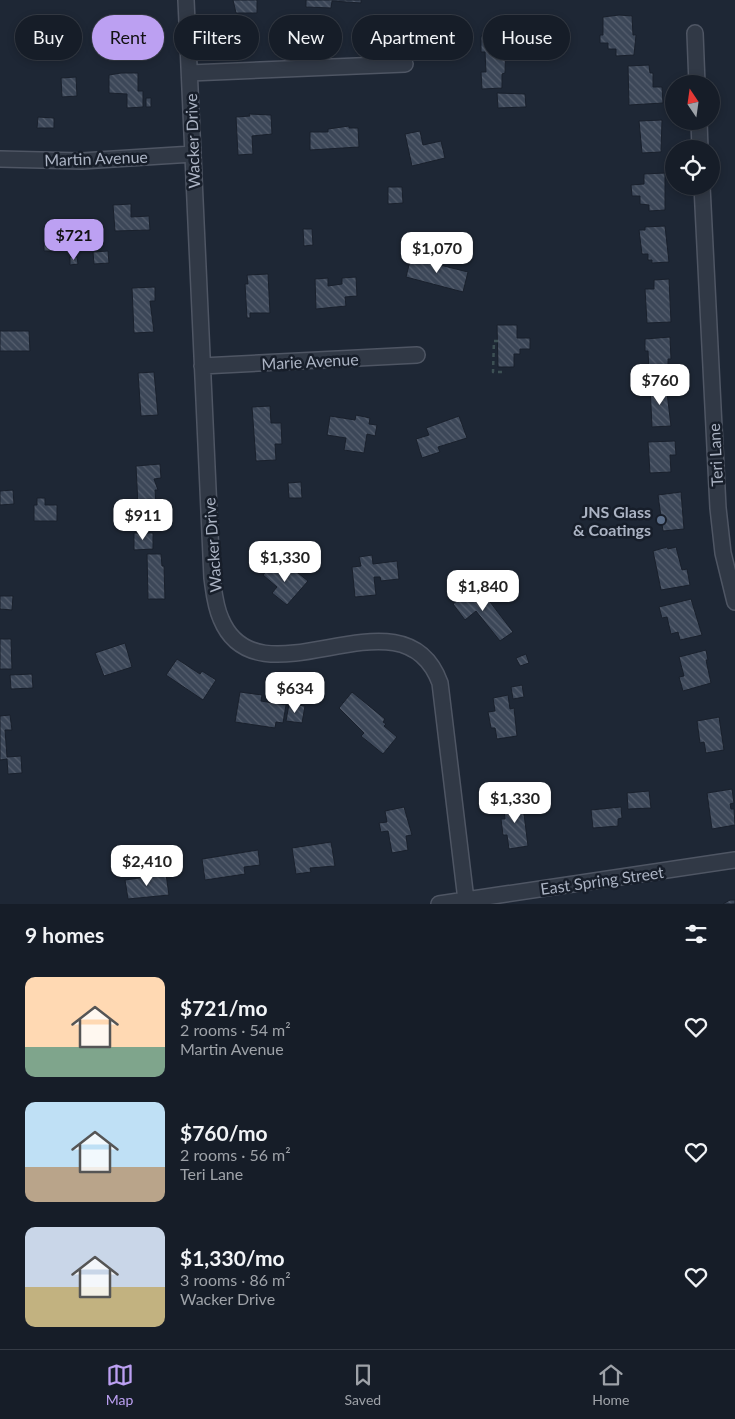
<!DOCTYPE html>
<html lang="en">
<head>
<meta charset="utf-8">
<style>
	:root { --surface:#161d28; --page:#232a34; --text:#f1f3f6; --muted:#9ea2a8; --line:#353b45; --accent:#bca0f2 }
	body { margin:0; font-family:Lato,sans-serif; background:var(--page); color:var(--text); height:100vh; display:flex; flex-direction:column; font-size:19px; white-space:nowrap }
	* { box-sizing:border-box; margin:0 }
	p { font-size:16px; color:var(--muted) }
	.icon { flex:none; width:28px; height:28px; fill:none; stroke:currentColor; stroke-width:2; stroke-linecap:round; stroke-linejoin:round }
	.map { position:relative; height:904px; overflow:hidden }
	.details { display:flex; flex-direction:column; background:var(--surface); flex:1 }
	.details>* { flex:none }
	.hud { position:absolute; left:15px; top:15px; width:705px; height:45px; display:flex; gap:10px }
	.needle { width:32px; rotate:347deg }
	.buttons { position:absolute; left:665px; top:75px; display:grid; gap:10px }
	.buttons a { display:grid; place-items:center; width:55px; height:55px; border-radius:50%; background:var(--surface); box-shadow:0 2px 8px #0003,0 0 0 1px var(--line); font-size:25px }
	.price { position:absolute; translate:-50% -42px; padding:0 11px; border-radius:10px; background:#fff; color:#222; font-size:16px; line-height:32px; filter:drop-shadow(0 1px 2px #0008) }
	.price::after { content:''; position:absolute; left:50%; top:30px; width:15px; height:11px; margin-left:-8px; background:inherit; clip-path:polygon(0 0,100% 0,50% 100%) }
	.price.current { background:var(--accent); color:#111 }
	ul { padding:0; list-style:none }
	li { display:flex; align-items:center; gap:15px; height:125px; padding:0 25px }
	li span { display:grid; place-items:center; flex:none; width:140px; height:100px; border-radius:10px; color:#555 }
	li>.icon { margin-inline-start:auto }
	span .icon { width:60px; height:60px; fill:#fffc; stroke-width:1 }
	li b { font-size:21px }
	h2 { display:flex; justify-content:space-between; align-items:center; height:60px; padding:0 25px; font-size:21px }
	.pill { padding:0 18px; border-radius:22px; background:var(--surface); box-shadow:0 2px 8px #0003,0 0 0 1px var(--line); font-size:18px; line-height:45px }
	.pill.current { background:var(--accent); color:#111 }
	.tabs { display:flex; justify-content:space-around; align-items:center; height:70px; border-top:1px solid var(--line); background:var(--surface); font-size:14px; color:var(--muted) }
	.tabs a { display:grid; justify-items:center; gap:2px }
	.tabs .current { color:var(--accent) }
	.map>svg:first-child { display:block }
	.building { fill:url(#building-back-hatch); stroke:#19202c }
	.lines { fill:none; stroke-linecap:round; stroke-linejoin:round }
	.street-casing { stroke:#4f5664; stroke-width:18 }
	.path { stroke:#3d5054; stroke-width:2.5; stroke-dasharray:4 4; stroke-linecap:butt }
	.street { stroke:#313946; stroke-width:15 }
	.service-dot { fill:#5c6f8a; stroke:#171e2a; stroke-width:2 }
	.labels { text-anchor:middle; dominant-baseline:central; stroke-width:5; stroke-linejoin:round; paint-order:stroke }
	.street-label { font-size:16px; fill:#abb3c3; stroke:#171e2a }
	.poi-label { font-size:16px; font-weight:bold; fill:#abb3c3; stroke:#171e2a; text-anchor:end }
</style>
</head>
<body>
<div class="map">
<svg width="735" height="904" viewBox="0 0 735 904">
	<defs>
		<pattern id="building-back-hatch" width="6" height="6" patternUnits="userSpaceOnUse" patternTransform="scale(1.25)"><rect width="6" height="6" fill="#3c4758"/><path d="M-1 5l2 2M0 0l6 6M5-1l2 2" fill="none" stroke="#565f6e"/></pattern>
	</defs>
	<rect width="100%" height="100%" fill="#1e2735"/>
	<!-- building -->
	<path class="building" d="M233,0H257V13H236Z
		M306,0H361V3L332,1L331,8L306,7Z
		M619,15L632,16L633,35H636L634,55L616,56V49H608V43H600V35H603V17Z
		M506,34L505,73L502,74V88L482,89L481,72H486L485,52H481V36Z
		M649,65L650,73H653V87H662L663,103L629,105L628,66Z
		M121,73H138V91H143V107L127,108V94L109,93V75Z
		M76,77L77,96L62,97L61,78Z
		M497,93L525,94L526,107L498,108Z
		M146,98H151V107H146Z
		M249,114L271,115L272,134L252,136L253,154L238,155L236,117L250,116Z
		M38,117L54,118V128H37Z
		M662,120L661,152L642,153L639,121Z
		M349,126V128H358L359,147L310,150V132H328V129Z
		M420,131L423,145L441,141L445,158L412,166L405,134Z
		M665,173V210L649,211V205L640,204V196H632L631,185L644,184V174Z
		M388,187H402L403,203L388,204Z
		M131,204V217L149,216L150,230L115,231L113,205Z
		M665,226L669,262L652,263V260H648V254H642L639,230H645V227Z
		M303,229H312L313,245L304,246Z
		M44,241H52V251H44Z
		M108,251L109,263L94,264L93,252Z
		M431,256L442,259L440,265L468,272L463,292L406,277L411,257L430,262Z
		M70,257H77L78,264L70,265Z
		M268,274L270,313H250V318H247L245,284H248L247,275Z
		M356,277L357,296L345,297L346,306L316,309L315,279L328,278V286L342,284V278Z
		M669,279L671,322L647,323L645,289H654V280Z
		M155,287V301H150L154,332L134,333L132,288Z
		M497,325H517V338H530V349H520V354H514V367H498Z
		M0,331H29L30,351H0Z
		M670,337L671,359H668V370L649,371L648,351H645V339Z
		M154,372L158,415L141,416L138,373Z
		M666,384L671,426L652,427L650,385Z
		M270,406L271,423H281L282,444H275L276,460L256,461L252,407Z
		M356,415L370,418L369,424L377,425L375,436L367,434L364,453L344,450L346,438L327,435L330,416L355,420Z
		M459,416L467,438L438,447L440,452L422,458L416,439L429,435L426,428Z
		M675,441L676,455H670L671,472L650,473L648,442Z
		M160,464L161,478L154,479L158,490H155L156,504L138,505L136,466Z
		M301,482L302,498H289L288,483Z
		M13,490L14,504L0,505V491Z
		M681,492L684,529L663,531L658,495Z
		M37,498H45V505H57V521H34V505H37Z
		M134,533H153V549L134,550Z
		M667,547L668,549L676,547L682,570L687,569L690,585L661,590L653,551Z
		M147,554H161L162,566H164L165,599H148Z
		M372,555L373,564L397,561L399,579L381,581L380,577H374L376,595L355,597L352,567L361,566L359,557Z
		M272,564L287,576L293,569L308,581L287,605L272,593L277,587L263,575Z
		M477,585L513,632L500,641L476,611L465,620L453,604Z
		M0,596H13L12,610L0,609Z
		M691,599L702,635L680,640L678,632L671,634L667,617L662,618L659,607Z
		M0,639H11L12,669H0Z
		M125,643L132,667L104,676L95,653Z
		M706,650L708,660H706L711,683L683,691L679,677L684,676L679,657Z
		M526,654L529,663L520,666L516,658Z
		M177,659L200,674L202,671L216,680L203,700L166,675Z
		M32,674L33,688L11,689L10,675Z
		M522,685L524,697L513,699L511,687Z
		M240,692L262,695L261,701L286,705L283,723L276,722L275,728L235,722Z
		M352,692L385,719L383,722L386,724L384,726L397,737L383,754L361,736L364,733L339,708Z
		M508,695L510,709L514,708L517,736L497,739L495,728H491L488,712L495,711L493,698Z
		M289,704L305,706L302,723L286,721Z
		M10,715L12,730H5L7,757L21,756L22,773L8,774L7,759L0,760V716Z
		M719,717L724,750L706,753L704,742L700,743L697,721Z
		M732,789L734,803L730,804L731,809H734L735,825L712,829L707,793Z
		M649,791L651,808L628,809L627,793Z
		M522,798L528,846L509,849L507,835H503L501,819H505L503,800Z
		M404,807L412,835L406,836L408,850L392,853L388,831L381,832L379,823L387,822L385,811Z
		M621,807L622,818L618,819V826L593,828L591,810Z
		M331,842L335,866L310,868L311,872L296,874L292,848Z
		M258,850L260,865L244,867L245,874L205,880L202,859Z
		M166,874L169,895L128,899L125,880Z
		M730,900H735V904H723Z"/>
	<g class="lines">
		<defs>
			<path id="street" d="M186,0L212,578C214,592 215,606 221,619C259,711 403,581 440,683L466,900
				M695,33L697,84
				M190,73L405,64
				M699,121L700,149
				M0,159L82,161L193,154
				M702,186L718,508L723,553L735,602
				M202,366L417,355
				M439,904L735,860"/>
		</defs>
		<!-- street casing -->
		<use href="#street" class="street-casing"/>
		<!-- path -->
		<path class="path" d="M498,341H494L493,372H506"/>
		<!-- street -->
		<use href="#street" class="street"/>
	</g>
	<!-- markers -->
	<circle class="service-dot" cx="661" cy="520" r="5"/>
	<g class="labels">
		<!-- street labels -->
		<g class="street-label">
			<text transform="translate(192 141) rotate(-92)">Wacker Drive</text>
			<text transform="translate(96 158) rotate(-2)">Martin Avenue</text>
			<text transform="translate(310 361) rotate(-3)">Marie Avenue</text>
			<text transform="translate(715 455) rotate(-93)">Teri Lane</text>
			<text transform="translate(212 545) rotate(-94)">Wacker Drive</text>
			<text transform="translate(602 880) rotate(-8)">East Spring Street</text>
		</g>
		<!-- poi labels -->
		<g class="poi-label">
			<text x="651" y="511">JNS Glass<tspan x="651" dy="18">&amp; Coatings</tspan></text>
		</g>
	</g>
</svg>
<div class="buttons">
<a><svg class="needle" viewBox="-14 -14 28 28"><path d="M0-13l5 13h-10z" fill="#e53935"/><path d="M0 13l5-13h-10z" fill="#9ea2a8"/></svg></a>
<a><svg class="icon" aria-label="locate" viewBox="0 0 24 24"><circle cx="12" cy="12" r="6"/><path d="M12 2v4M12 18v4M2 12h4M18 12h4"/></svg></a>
</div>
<b class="price current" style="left:74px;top:261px">$721</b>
<b class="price" style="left:437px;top:274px">$1,070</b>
<b class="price" style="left:660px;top:406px">$760</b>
<b class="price" style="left:143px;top:541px">$911</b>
<b class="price" style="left:285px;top:583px">$1,330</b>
<b class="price" style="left:483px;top:612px">$1,840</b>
<b class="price" style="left:295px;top:714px">$634</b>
<b class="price" style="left:515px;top:824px">$1,330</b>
<b class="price" style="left:147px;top:887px">$2,410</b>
<div class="hud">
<a class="pill">Buy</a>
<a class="pill current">Rent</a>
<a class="pill">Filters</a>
<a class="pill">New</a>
<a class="pill">Apartment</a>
<a class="pill">House</a>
</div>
</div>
<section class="details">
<h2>9 homes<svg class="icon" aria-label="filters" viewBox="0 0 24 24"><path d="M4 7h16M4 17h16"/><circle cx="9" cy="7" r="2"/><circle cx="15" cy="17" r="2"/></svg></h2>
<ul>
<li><span style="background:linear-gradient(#ffd9b3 70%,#7fa58c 0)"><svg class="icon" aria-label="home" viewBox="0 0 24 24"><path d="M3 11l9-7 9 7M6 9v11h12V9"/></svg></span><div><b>$721/mo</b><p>2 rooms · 54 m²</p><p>Martin Avenue</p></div><svg class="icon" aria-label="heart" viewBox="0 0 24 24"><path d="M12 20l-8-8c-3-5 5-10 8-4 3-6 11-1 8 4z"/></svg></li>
<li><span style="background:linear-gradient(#bfe0f5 65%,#b9a48a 0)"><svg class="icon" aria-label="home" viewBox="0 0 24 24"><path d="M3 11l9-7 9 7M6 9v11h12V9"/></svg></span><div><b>$760/mo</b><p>2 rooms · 56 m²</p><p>Teri Lane</p></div><svg class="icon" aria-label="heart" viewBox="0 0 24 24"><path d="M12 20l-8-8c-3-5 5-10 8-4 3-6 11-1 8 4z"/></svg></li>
<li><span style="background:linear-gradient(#c9d6e8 60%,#c2b280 0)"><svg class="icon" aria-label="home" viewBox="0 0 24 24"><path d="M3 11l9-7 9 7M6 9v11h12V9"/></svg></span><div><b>$1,330/mo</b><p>3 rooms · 86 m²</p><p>Wacker Drive</p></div><svg class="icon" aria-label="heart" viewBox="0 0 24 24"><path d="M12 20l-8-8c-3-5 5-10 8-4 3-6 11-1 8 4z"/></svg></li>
</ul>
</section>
<nav class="tabs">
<a class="current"><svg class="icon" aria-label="map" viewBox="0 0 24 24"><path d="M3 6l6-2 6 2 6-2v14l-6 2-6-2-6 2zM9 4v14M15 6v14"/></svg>Map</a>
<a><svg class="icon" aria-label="saved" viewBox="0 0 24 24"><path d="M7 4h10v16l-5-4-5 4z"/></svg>Saved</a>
<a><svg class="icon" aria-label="home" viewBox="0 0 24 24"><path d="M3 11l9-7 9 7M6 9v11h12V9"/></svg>Home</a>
</nav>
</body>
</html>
